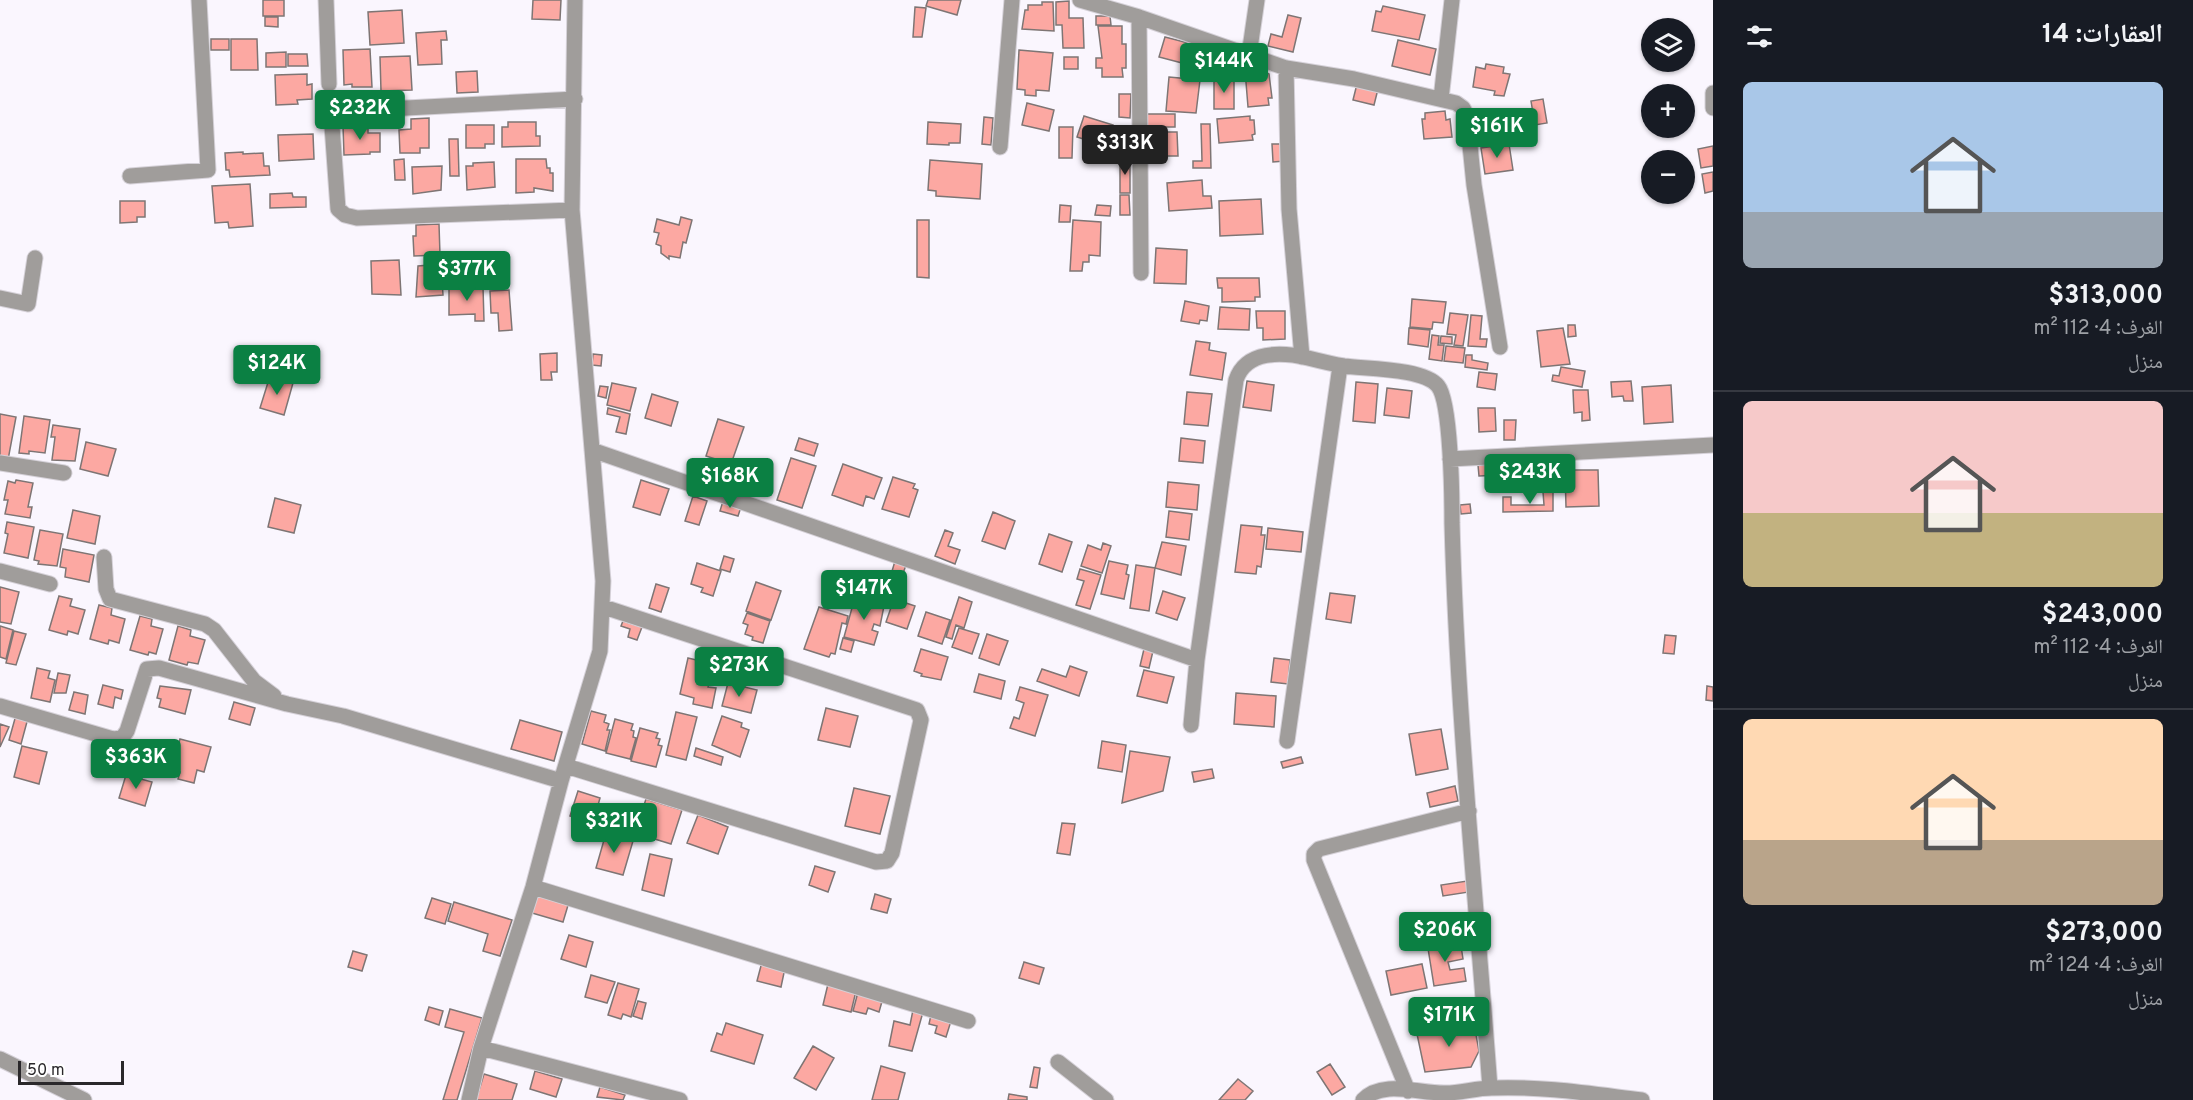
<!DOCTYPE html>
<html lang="ar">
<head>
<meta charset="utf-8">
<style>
	:root { --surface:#171b24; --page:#20242c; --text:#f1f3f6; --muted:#9ea1a6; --line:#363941; --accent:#0b8043 }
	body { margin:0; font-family:Overpass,"Noto Naskh Arabic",sans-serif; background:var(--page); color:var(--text); direction:rtl; height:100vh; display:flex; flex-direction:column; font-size:22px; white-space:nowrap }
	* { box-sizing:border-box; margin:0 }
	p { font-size:20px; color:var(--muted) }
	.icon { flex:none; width:33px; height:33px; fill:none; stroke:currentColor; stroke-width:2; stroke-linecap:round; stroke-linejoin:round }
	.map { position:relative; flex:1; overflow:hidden; direction:ltr }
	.sheet { display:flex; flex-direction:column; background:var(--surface); width:480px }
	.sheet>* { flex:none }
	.tools { position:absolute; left:1641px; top:18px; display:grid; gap:12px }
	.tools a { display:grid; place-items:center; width:54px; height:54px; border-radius:50%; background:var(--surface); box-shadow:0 2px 4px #0004; font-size:30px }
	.scale { position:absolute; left:18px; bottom:15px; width:106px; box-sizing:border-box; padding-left:6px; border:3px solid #2a282b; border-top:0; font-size:16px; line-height:21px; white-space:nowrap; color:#2a282b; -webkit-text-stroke:4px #fff; paint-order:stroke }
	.price { position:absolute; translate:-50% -51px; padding:0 14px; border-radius:6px; background:var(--accent); color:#fff; font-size:20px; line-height:39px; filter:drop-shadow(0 2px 3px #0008) }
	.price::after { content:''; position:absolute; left:50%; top:36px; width:18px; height:14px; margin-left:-9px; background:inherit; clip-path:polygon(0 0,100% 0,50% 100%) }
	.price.active { background:#222; color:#fff }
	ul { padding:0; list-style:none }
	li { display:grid; align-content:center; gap:12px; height:318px; padding:0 30px }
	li+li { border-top:2px solid var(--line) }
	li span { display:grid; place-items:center; height:186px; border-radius:9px; color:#555 }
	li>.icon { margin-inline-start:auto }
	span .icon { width:108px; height:108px; fill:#fffc; stroke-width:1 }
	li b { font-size:26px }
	h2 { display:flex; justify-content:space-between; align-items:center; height:72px; padding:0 30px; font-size:26px }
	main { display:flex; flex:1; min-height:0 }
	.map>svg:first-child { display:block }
	.building { fill:#fca8a2; stroke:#7e7574; stroke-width:1.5 }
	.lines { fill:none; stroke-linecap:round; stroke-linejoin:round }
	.street-casing { stroke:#d5d1d8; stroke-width:17 }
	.street { stroke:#a09d9b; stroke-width:15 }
</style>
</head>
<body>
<main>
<section class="sheet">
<h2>العقارات: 14<svg class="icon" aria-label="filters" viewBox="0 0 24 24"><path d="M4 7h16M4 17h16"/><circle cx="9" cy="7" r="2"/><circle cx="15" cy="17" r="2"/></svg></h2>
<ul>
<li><span style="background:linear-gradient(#a9c7e8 70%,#9aa5b1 0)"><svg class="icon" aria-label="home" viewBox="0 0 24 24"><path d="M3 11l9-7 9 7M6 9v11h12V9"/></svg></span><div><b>$313,000</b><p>الغرف: 4 · 112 m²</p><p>منزل</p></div></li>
<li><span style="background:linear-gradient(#f6c9c9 60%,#c2b280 0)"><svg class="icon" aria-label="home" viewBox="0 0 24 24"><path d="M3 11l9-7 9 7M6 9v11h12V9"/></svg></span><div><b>$243,000</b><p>الغرف: 4 · 112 m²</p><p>منزل</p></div></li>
<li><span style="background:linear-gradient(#ffd9b3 65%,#b9a48a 0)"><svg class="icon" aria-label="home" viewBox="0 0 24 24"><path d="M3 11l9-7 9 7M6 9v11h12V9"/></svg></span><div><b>$273,000</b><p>الغرف: 4 · 124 m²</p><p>منزل</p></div></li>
</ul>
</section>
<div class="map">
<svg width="1713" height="1100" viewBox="0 0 1713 1100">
	<rect width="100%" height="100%" fill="#faf6fe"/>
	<!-- building -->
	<path class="building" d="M263,0H284V16H263Z
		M533,0H561L560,20L532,19Z
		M928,0H961L957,15L926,6Z
		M1069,1V18H1083L1084,48H1063L1062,25H1056V2Z
		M1042,2H1053L1054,31L1022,29L1025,10H1028V5H1042Z
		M1383,6L1425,15L1419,40L1372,31L1376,11L1381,12Z
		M915,7L926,8L922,37H913Z
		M402,10L404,43L370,45L368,12Z
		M1288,15L1301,18L1293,52L1268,46L1271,34L1282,37Z
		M1096,16H1110L1111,25H1096Z
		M265,17H278V27L265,26Z
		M1098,26H1122V44H1126V68H1122L1123,77H1102V68H1096V58H1102Z
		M446,31L447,40H441L442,64L418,65L416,33Z
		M1165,37L1192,44L1186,64L1159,57Z
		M211,39H229V50H211Z
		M231,39H257L258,70H231Z
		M1398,40L1436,49L1430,75L1392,66Z
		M370,49L372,87H352V84L344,85L343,50Z
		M1019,50L1053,53L1049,91L1036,90V96L1025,95V90L1017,89Z
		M286,52V67H266V53Z
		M288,54H307L308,66H288Z
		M1225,55H1238L1239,71L1226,72Z
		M410,56L412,90L381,91L380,57Z
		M1064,57H1078V69H1064Z
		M1486,64L1504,67L1503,73L1510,74L1504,96L1494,95L1495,91L1473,87L1476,67L1485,69Z
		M1259,69L1269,74L1272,98H1268L1269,105L1248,107L1245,70Z
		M477,71L478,92L457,93L456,72Z
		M307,74V85L312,84V99L297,100L298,104L276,105L275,75Z
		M1169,77L1200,80L1196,113L1166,111Z
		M1214,80H1234V109H1214Z
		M1357,84L1378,89L1374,105L1353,100Z
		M1119,94H1131L1130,118L1119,117Z
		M1543,99L1547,123L1535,125L1531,101Z
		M1027,103L1054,110L1049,131L1022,125Z
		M1445,111L1446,120L1450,119L1452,137L1424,139L1422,119H1425V113Z
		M1147,114H1175V127H1147Z
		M1084,116L1113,125L1106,146L1077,137Z
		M1250,116V120H1254L1255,134L1252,135L1253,140L1219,143L1217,119Z
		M984,117L993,118L991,145L982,144Z
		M429,118V148H420V153H400L399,130L411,129V119Z
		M1487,119L1490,144L1478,145L1474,121Z
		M508,122H536V136H540V146L502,147V127H508Z
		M928,122L961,124L960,143H949V145L927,144Z
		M1201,124H1210L1211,168H1193V161H1202Z
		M368,125V133H380V152H370V154L344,155L343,126Z
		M466,125H494V144H485V148H466Z
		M1059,127H1073L1072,158H1059Z
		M1156,132H1177L1178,156H1157Z
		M1535,133L1536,140L1510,143V136Z
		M313,134L314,159L279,161L278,135Z
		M449,139H458L459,176H450Z
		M1272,144H1285V161L1273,162Z
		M1509,144L1513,170L1485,174L1481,148Z
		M1713,146V166L1701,168L1698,149Z
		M243,152V154L263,153L264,166H269L270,175L230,177L229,170H226L225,153Z
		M404,159L405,180H395L394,160Z
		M516,159H546L547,168H550V173H553V191L534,188V192L516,193Z
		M1120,159L1130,160V193H1120Z
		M930,160L982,164L980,199L936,196V191L928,190Z
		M494,162L495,187L467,190L466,166H473V163Z
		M442,166L441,190L413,194L412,167Z
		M1713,172V191L1705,193L1702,174Z
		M1202,180L1203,196H1211L1212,208L1169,211L1167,183Z
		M250,184L253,226L229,228L228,222L215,223L212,186Z
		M292,193L293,197H306V207L270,208V194Z
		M1120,195H1129L1130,215H1120Z
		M1261,199L1263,234L1220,236L1219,201Z
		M120,201H145V217H137V222L120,223Z
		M1060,205L1071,206L1070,222H1059Z
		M1097,205L1111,206L1110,216L1095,215Z
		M681,217L692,220L686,243L683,242L680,258L669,256V259L661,253V246L656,244L659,233L654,232L657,219L679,225Z
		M917,220H929V278L917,277Z
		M1073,220L1101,222L1100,256L1089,255V262H1083L1082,271H1070Z
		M439,224L440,255L414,256L413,236H416V225Z
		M1156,248L1187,250L1186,284L1154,283Z
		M399,260L401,295L372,294L371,261Z
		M441,264L443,295L416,297L418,266Z
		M1217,278H1259L1260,297H1255V301L1222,302V288H1218Z
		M449,287H483L484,321H475V314L449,315Z
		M509,290L512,330L499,331L498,313H491L490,291Z
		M1412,299L1446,302L1443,323L1433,322L1432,329L1410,327Z
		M1185,301L1209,306L1207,321L1200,320L1199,324L1181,321Z
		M1220,307L1250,309L1249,330L1218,329Z
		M1256,311H1285V339L1263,340V328H1257Z
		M1450,313L1468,315L1463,346L1454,345L1456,335L1447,334Z
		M1471,315L1482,316L1480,339H1487L1486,347L1468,346Z
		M1568,325H1575L1576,336L1568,337Z
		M1409,328L1430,330L1428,347L1408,344Z
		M1563,328L1570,364L1541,367L1537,331Z
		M1432,335L1439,336L1438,345H1444L1442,361L1429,359Z
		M1441,336L1452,337V344L1440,343Z
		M1196,341L1210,343L1209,350L1226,353L1222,380L1190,375Z
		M1446,346L1465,348L1463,363L1444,361Z
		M557,353V372H551L552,380H541L540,354Z
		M593,354L602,355L601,366L592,365Z
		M1466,355H1472V360L1488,363L1487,370L1465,367Z
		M1561,367L1585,371L1582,387L1552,381L1553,375L1559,376Z
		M1479,372L1497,374L1495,390L1477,387Z
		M270,376L293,383L284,415L260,408Z
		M1247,381L1274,385L1271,411L1243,407Z
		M1631,381L1633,401H1624L1623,396L1612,397L1611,382Z
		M1356,382L1378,384L1375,423L1353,421Z
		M612,383L636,388L630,411L607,405Z
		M1671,385L1673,422L1644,424L1642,387Z
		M600,386L608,387L606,398L598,396Z
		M1387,388L1412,391L1409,418L1384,415Z
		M1573,390H1588L1590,420L1582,421V412L1574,413Z
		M1187,392L1212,394L1208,426L1184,424Z
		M652,394L678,402L671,426L645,418Z
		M608,408L630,414L626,434L616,432L620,417L607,414Z
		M1478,408H1495L1496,431L1479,432Z
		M0,414L16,417L8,460L0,459Z
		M24,416L50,420L45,453L29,451V454L19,453Z
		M718,419L744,427L731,464L706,456Z
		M1504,420H1516L1515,440H1504Z
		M53,425L80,429L75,461L52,460L55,437H51Z
		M799,438L818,444L814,456L795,450Z
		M1181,438L1205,441L1203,463L1179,461Z
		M86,442L116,449L108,476L80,469Z
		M791,458L816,466L802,508L777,500Z
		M843,464L882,478L874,499L866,496L863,506L832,495Z
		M1500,464V475L1479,476L1478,465Z
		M1565,470H1598L1599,506L1566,507Z
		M893,477L915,484L913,488L918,490L909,517L882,509Z
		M16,480L33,483L28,507H32L30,518L5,514L8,500H4L8,481L15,483Z
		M641,480L669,489L660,515L633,507Z
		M1168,482L1199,485L1197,510L1166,507Z
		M1553,491V511L1503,512V497H1511V505H1544L1543,492Z
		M693,496L707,501L699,525L685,521Z
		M275,498L301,505L294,533L268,527Z
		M723,501L741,507L738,516L720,511Z
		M1470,504L1471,513L1461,514L1460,505Z
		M73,510L100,516L95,544L67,538Z
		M1169,511L1192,514L1189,540L1166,537Z
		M993,512L1015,521L1005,549L982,541Z
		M7,522L34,527L28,558L4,553L8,534L5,533Z
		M1241,525L1262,527L1261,535H1265L1261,567L1257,566L1256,574L1235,572Z
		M1268,528L1303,532L1301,552L1266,549Z
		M40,530L63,534L57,566L38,564L39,561L34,560Z
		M945,530L953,533L948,546L960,550L955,564L935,556Z
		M1049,534L1072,542L1062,572L1039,564Z
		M1162,542L1186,546L1181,575L1155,568Z
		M1103,543L1111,546L1102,573L1081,566L1088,545L1101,550Z
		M63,549L94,555L89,582L65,577L66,568L60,567Z
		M724,556L734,559L730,572L720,569Z
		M895,561L906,565L900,582L890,578Z
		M1109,561L1128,565L1126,574L1129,575L1124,599L1101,594Z
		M697,563L721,571L713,596L701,592L703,588L691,584Z
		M1136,565L1155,568L1149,611L1130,608Z
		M1080,569L1101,575L1090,609L1076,605L1084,581L1077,579Z
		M756,582L781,591L771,620L746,611Z
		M656,584L669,588L661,612L649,608Z
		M0,587L19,592L11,624L0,622Z
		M1163,591L1185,598L1177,620L1156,613Z
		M1330,593L1355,596L1351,623L1326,619Z
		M59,596L72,599L70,606L85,610L78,634L68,631L67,635L49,630Z
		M855,597L884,606L880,626L874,624L872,630L878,632L874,645L844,637Z
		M959,597L972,602L964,628L956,625L952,639L946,637Z
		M894,599L915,606L907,629L886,622Z
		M99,605L112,608L111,615L125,619L119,643L109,640L108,644L90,639Z
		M819,607L848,616L846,624L842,623L835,654L831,653L829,657L804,649Z
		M926,612L950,620L942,644L918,636Z
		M747,613L770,621L763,643L752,640L753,637L745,634L748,625L743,623Z
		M140,616L152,619L151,626L163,629L156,654L149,652L148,655L130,650Z
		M623,621L642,627L637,640L628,637L630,629L621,626Z
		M0,626L13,630L6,659L0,657Z
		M178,626L191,630L190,636L205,640L198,664L188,662L187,665L169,660Z
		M959,628L979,634L972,654L952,647Z
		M14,631L26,634L16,665L6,663Z
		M987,634L1008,641L999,665L979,658Z
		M1665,635L1676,636L1674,654L1663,653Z
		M843,638L854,641L851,652L840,649Z
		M921,649L948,657L941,680L921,676L922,674L914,671Z
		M1144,649L1153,651L1149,668L1140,666Z
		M688,658L705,662L703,669L712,671L708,687L716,688L712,708L693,704L694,698L680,694Z
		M1274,658L1290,660L1288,684L1271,682Z
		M1070,666L1087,672L1079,696L1037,681L1042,669L1066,677Z
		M37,668L50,671L48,678L55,680L50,702L31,698Z
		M1144,670L1174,677L1167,703L1137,696Z
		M58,673L70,675L66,693H54Z
		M979,674L1005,681L1001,699L974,692Z
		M728,683L757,690L751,713L722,706Z
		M103,685L123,690L121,699L115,697L113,708L98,704Z
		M160,686L191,690L185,714L159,707L161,699L157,698Z
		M1707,686L1713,687V701L1706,700Z
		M1020,687L1048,695L1035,736L1010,728L1014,717L1019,719L1024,703L1016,700Z
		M74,692L88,695L85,714L69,710Z
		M1236,693L1276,696L1274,727L1234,724Z
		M234,702L255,708L250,725L229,719Z
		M826,708L858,716L850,747L818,740Z
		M591,711L606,715L604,722L609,724L607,730H610L605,751L582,744Z
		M676,712L697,717L686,760L666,755Z
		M16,715L28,718L21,744L9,740Z
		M722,716L742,723L741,727L749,730L740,757L712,745Z
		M615,719L633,724L631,730L634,731L633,737L636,738L630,759L606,753Z
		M520,720L562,732L554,761L511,749Z
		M0,724L9,727L0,747Z
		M640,728L658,733L656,738L660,739L658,745L662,746L656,767L631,761Z
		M1441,729L1448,769L1416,775L1409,734Z
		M180,739L211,747L204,772L197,770L194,783L178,779L180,772L172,770Z
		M1102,741L1126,745L1122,772L1098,768Z
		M22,746L47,752L39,784L14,777Z
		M696,748L723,757L721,765L694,756Z
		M1130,751L1170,757L1163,791L1122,803Z
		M1301,757L1303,763L1283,768L1281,762Z
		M1212,769L1214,778L1194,782L1192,772Z
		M126,775L152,782L145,806L119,798Z
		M1455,786L1458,801L1430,807L1427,793Z
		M854,788L890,796L880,834L845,826Z
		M578,791L600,798L593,823L570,816Z
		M646,799L682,810L671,844L635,833Z
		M698,815L728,827L718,854L687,843Z
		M1062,823L1075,824L1070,855L1057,853Z
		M606,833L633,841L623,875L596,868Z
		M650,854L672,859L664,896L642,890Z
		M815,866L835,872L828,892L809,885Z
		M1467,881L1469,892L1443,896L1441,885Z
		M538,893L569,902L563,922L532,913Z
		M875,894L891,899L887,913L871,909Z
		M432,898L451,904L445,924L425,918Z
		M454,902L512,920L500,956L483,951L488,934L448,921Z
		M569,935L593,942L586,967L561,959Z
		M1446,939L1447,948L1461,946L1463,959L1448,962L1450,970L1464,968L1466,981L1434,986L1427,942Z
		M353,951L367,955L362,971L348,967Z
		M762,962L785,968L781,987L757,981Z
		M1024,962L1044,968L1039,984L1019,978Z
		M1422,964L1427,988L1391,995L1386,971Z
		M591,975L615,982L607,1003L585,997Z
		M618,983L639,989L631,1017L623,1014L621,1019L608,1015Z
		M828,984L856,991L851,1012L823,1005Z
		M858,992L883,998L879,1012L868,1008L866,1014L853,1011Z
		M638,1001L646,1003L642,1019L633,1016Z
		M429,1007L443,1011L439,1025L425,1020Z
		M450,1009L482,1018L457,1100H443L464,1032L445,1027Z
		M913,1010L923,1012L912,1051L889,1046L894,1021L910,1025Z
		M931,1015L951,1021L946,1037L935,1033L937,1026L929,1024Z
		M726,1023L763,1035L754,1064L711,1051L717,1033L722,1035Z
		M1474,1024L1479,1051L1471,1067L1425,1072L1417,1034Z
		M813,1046L834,1058L816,1090L794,1078Z
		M1330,1064L1345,1087L1332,1095L1317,1072Z
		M881,1066L905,1073L898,1100H872Z
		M1034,1067L1040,1068L1037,1088L1030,1087Z
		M535,1071L562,1079L556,1097L530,1089Z
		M484,1074L517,1084L512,1100H476Z
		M1238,1079L1253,1091L1245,1100H1219Z
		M600,1087L625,1095L623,1100L597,1097Z
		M1009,1094L1027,1097V1100H1008Z"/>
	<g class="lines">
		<defs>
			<path id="street" d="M326,0L329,84
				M1080,0L1139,17L1286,68L1354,79L1456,103L1463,108L1467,116L1474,185L1500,347
				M1139,17L1141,273
				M1249,55L1257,0
				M1286,68L1289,209L1302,357
				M1713,93V108
				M1441,99L1452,0
				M1000,147L1012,0
				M130,176L208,170L199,0
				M572,210L357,218L345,215L338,209L331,112L575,99
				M0,298L28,304L35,258
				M592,450L1197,660
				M1450,459L1713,445
				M0,463L64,473
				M104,557L106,589L110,599L205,624L214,630L254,681L274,696
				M0,571L50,584
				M0,706L113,739L122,738L127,731L147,669L159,668L287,704L343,716L561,781
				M1191,725L1197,660L1236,380C1246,350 1282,352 1308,358C1320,361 1332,364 1344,366C1365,369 1424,368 1438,386C1451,402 1452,497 1452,523C1457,711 1476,900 1490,1088
				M1287,741L1340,366
				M566,766L876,862L887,861L892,853L921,720L917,710L604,607
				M533,887L968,1021
				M481,1048L680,1100
				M0,1059L84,1100
				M1058,1062L1106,1100
				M1408,1091L1314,860V854L1319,849L1469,811
				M469,1100L481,1048L533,887L561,781L600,651L603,581L572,210L575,0
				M1363,1100C1383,1079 1420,1094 1446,1093C1461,1093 1476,1088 1492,1088C1542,1086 1592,1094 1642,1100"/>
		</defs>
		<!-- street casing -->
		<use href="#street" class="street-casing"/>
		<!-- street -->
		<use href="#street" class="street"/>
	</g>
</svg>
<div class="tools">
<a><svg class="icon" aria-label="layers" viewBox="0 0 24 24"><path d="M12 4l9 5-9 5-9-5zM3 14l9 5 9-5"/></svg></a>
<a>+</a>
<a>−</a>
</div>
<div class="scale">50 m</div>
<b class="price" style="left:1224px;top:94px">$144K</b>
<b class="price" style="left:360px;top:141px">$232K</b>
<b class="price" style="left:1497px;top:159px">$161K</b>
<b class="price active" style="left:1125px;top:176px">$313K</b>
<b class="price" style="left:467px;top:302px">$377K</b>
<b class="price" style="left:277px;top:396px">$124K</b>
<b class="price" style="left:1530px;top:505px">$243K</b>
<b class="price" style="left:730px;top:509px">$168K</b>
<b class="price" style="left:864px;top:621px">$147K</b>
<b class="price" style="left:739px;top:698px">$273K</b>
<b class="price" style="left:136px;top:790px">$363K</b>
<b class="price" style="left:614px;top:854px">$321K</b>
<b class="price" style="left:1445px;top:963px">$206K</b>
<b class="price" style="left:1449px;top:1048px">$171K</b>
</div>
</main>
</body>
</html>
